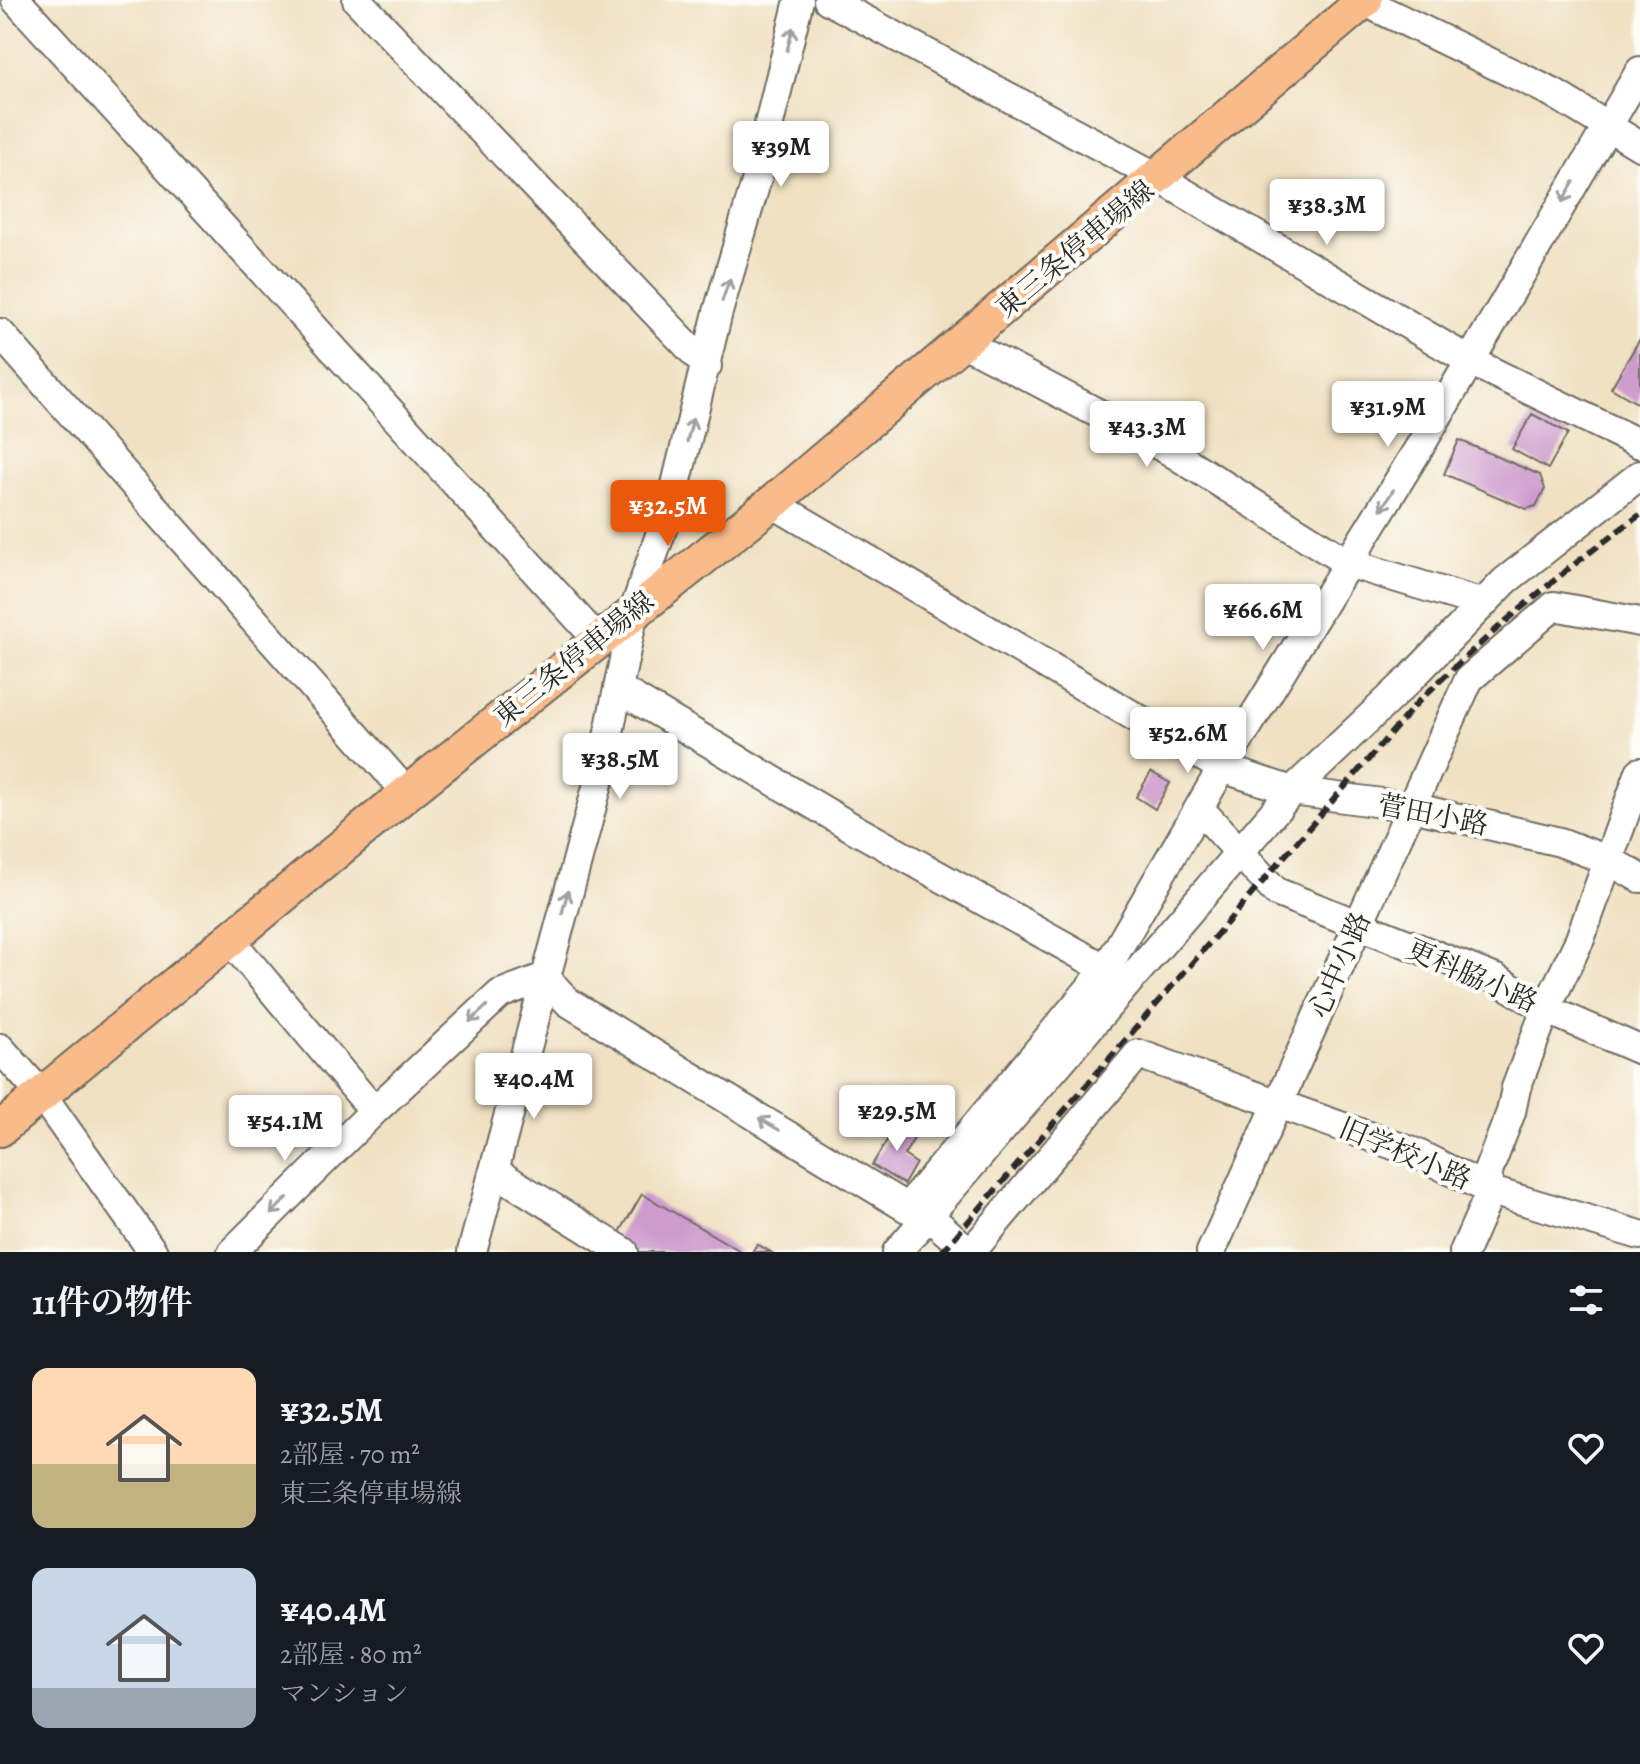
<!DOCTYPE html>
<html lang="ja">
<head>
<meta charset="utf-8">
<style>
	:root { --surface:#171b24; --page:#242831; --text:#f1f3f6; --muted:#9ea1a6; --accent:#ea580c }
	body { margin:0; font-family:Alegreya,"Noto Serif JP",serif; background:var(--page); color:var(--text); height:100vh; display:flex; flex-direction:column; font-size:30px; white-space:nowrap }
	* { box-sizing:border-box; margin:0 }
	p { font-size:26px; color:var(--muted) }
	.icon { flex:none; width:44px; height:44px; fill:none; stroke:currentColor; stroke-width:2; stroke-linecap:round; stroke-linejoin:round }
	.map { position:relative; height:1252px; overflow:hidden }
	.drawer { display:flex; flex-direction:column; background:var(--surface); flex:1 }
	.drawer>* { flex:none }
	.price { position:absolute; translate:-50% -68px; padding:0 18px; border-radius:8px; background:#fff; color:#222; font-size:26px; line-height:52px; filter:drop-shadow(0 2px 4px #0008) }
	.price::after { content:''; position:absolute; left:50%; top:48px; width:24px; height:18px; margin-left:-12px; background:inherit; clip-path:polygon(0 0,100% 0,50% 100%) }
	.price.active { background:var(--accent); color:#fff }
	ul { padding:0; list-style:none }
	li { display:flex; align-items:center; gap:24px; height:200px; padding:0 32px }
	li span { display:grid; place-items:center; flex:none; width:224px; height:160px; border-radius:16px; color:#555 }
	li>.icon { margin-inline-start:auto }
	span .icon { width:96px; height:96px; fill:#fffc; stroke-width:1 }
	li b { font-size:34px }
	h2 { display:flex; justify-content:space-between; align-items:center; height:96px; padding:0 32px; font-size:34px }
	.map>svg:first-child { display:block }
	.building { fill:#ce9bce }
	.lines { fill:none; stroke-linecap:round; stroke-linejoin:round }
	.minor-casing { stroke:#706b60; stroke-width:32 }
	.major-casing { stroke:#706b60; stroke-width:38 }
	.minor { stroke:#fff; stroke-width:28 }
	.major { stroke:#fabb8b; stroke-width:34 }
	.rail { stroke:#2b2b2b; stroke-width:6; stroke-dasharray:12 6; stroke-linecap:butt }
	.oneway { stroke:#a0a0a0 }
	.labels { text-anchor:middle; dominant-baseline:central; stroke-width:8; stroke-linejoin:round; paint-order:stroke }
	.street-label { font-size:28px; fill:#2b2b2b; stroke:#fdfcf7 }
</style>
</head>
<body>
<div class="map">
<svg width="1640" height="1252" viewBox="0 0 1640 1252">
	<rect width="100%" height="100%" fill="#fdfcf7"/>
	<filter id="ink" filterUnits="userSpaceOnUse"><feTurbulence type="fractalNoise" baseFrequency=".0125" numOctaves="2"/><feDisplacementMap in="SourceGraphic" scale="16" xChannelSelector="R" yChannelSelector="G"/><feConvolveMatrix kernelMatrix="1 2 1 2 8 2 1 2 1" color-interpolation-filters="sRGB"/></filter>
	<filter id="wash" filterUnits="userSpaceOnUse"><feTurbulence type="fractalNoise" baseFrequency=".006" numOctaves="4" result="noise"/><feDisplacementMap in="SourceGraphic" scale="32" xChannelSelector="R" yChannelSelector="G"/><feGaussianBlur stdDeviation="1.8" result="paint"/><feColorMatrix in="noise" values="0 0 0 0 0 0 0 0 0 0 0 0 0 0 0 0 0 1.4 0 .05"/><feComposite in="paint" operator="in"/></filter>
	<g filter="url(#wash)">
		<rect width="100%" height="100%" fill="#f0e1c3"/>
		<g id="blocks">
			<!-- building -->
			<path class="building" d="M1640,339V397L1637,403L1611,388Z
				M1532,414L1568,433L1548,469L1512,449Z
				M1459,440L1540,475L1545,489L1536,506L1526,509L1444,474Z
				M1151,772L1170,783L1155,809L1136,797Z
				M900,1119L919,1130L904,1155L916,1163L904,1184L872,1165Z
				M642,1194L742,1252H638L616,1239Z
				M757,1244L771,1252H752Z"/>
		</g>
	</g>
	<g filter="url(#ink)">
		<use href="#blocks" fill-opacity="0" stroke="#706b60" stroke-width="2"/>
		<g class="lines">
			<defs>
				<path id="minor" d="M16,0L598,640
					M357,0L707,366
					M828,0L1159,178L1470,361L1640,444
					M1361,0L1553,93L1640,146
					M0,333L407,793
					M964,343L1168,450L1348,563L1483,604
					M772,503L1222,768L1292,791L1412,807L1560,842L1610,861L1640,878
					M619,689L853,828L1106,969
					M1199,808L1276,892L1496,979L1546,1009L1640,1050
					M230,940L374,1111
					M545,977L568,1002L907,1208L930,1217L969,1252
					M0,1048L41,1094L153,1252
					M494,1171L624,1252
					M907,1208L1106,969L1222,768L1422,443L1640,71
					M232,1252L374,1111L500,994L545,977
					M472,1252L600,776L634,611L673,497L718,312L768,141L769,124L799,0
					M897,1252L1292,791L1411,678L1505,581L1640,475
					M971,1252L1138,1054L1416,1153L1491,1191L1640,1235
					M1211,1252L1469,679L1554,606L1640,622
					M1464,1252L1491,1191L1487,1174L1511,1112L1516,1088L1546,1009L1580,939L1640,772"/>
				<path id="major" d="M0,1129L407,793L772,503L1365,0"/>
			</defs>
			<!-- minor casing -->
			<use href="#minor" class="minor-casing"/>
			<!-- major casing -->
			<use href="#major" class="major-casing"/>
			<!-- minor -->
			<use href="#minor" class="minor"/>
			<!-- major -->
			<use href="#major" class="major"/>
			<!-- rail -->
			<path class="rail" d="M942,1252L1418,702C1490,632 1558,574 1640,515"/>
		</g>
		<!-- one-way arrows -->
		<defs><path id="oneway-shaft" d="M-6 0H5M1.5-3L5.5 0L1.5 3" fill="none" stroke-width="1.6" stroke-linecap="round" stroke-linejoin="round" transform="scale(2)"/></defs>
		<g class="oneway">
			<use href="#oneway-shaft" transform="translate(790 39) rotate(-76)"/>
			<use href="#oneway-shaft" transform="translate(1568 192) rotate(120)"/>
			<use href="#oneway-shaft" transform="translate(726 290) rotate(-71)"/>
			<use href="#oneway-shaft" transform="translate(690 430) rotate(-76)"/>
			<use href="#oneway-shaft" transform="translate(1387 500) rotate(122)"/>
			<use href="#oneway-shaft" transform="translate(565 902) rotate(-75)"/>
			<use href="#oneway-shaft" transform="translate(478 1014) rotate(137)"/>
			<use href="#oneway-shaft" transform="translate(769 1124) rotate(-149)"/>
			<use href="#oneway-shaft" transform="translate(279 1206) rotate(135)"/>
		</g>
	</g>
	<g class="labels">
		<!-- street labels -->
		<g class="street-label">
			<text transform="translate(1075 249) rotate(-40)">東三条停車場線</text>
			<text transform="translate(574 659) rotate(-39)">東三条停車場線</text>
			<text transform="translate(1433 815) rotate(11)">菅田小路</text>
			<text transform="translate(1340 965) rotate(-66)">心中小路</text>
			<text transform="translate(1472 976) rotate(24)">更科脇小路</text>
			<text transform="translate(1405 1154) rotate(23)">旧学校小路</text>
		</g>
	</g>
</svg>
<b class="price" style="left:781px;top:189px">¥39M</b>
<b class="price" style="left:1327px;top:247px">¥38.3M</b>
<b class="price" style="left:1388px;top:449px">¥31.9M</b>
<b class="price" style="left:1147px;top:469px">¥43.3M</b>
<b class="price active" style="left:668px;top:548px">¥32.5M</b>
<b class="price" style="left:1263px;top:652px">¥66.6M</b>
<b class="price" style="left:1188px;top:775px">¥52.6M</b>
<b class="price" style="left:620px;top:801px">¥38.5M</b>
<b class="price" style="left:534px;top:1121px">¥40.4M</b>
<b class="price" style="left:897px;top:1153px">¥29.5M</b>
<b class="price" style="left:285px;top:1163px">¥54.1M</b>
</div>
<section class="drawer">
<h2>11件の物件<svg class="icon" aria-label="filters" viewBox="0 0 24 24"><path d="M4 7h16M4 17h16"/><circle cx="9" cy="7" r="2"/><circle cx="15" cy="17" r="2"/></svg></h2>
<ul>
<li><span style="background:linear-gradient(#ffd9b3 60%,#c2b280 0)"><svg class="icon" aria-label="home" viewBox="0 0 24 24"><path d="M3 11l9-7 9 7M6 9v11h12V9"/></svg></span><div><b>¥32.5M</b><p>2部屋 · 70 m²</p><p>東三条停車場線</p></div><svg class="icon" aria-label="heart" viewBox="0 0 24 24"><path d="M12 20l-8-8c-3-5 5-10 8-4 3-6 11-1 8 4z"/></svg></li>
<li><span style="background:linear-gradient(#c9d6e8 75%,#9aa5b1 0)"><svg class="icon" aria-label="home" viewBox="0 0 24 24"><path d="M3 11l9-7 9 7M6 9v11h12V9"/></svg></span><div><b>¥40.4M</b><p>2部屋 · 80 m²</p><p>マンション</p></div><svg class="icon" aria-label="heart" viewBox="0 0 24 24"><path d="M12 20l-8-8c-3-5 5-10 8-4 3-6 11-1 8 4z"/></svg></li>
</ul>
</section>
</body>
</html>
